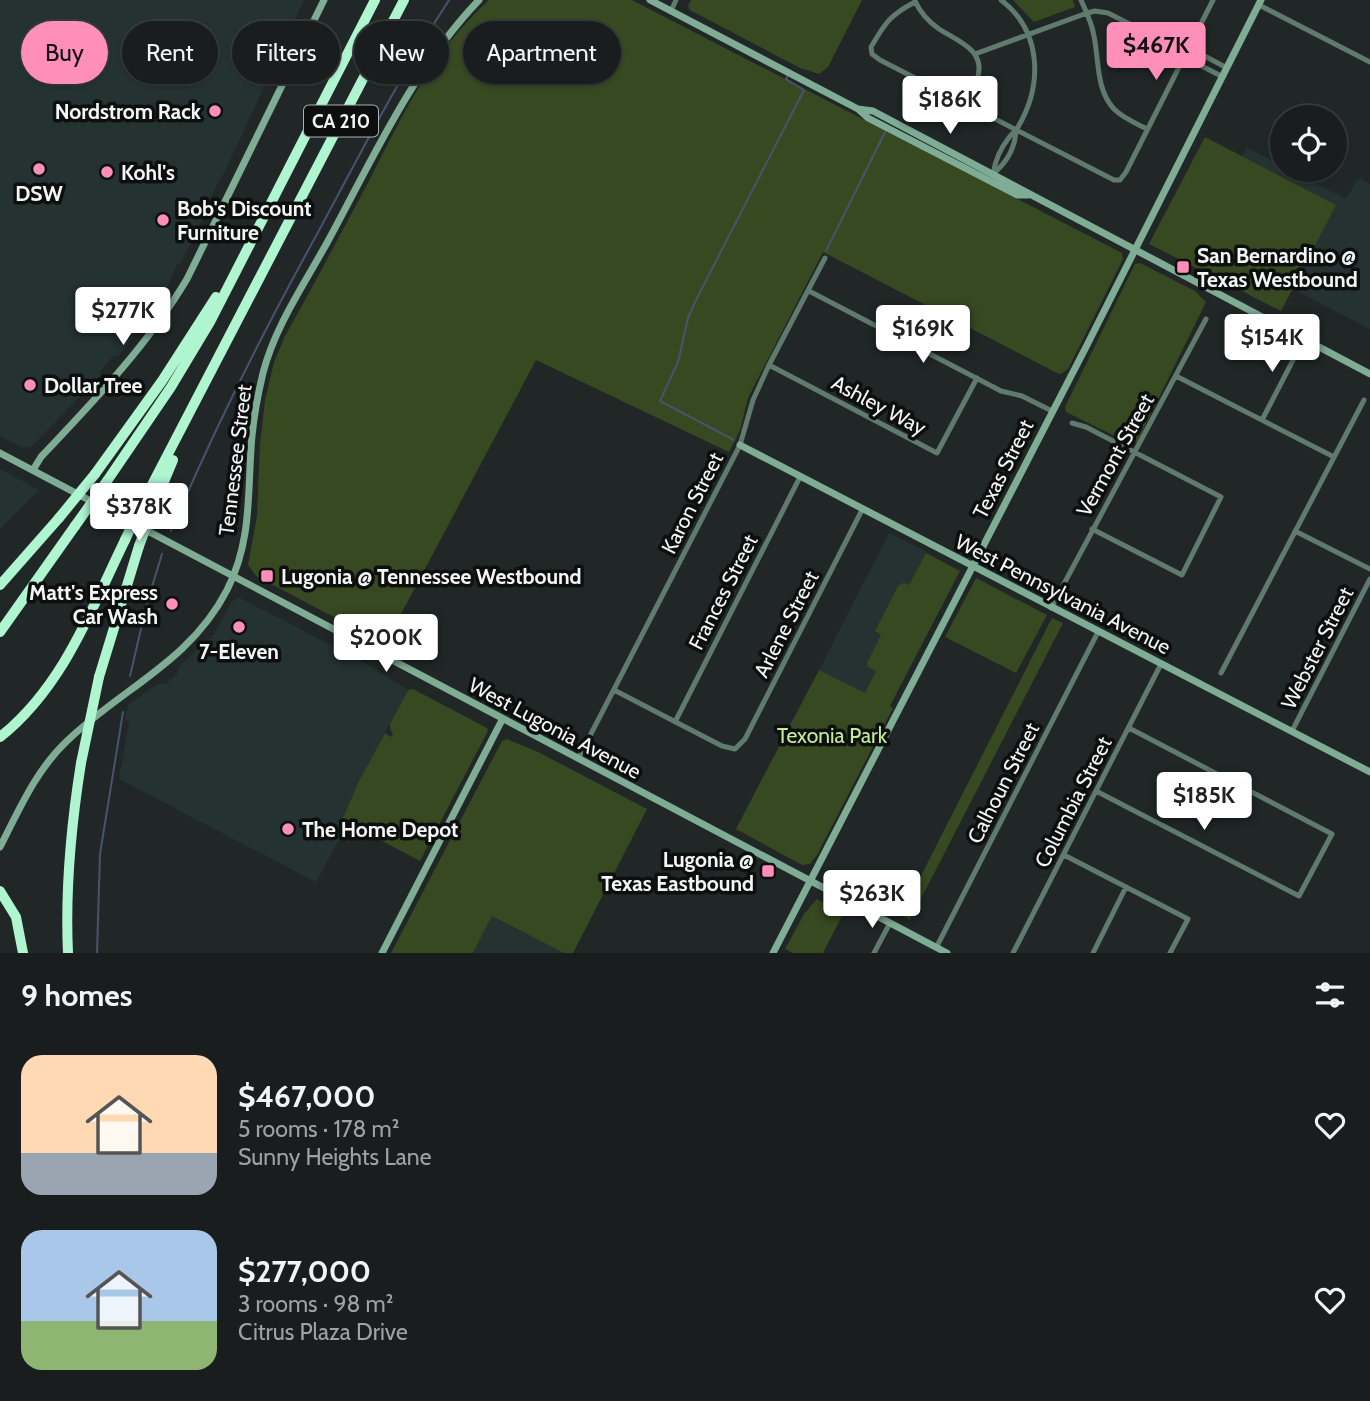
<!DOCTYPE html>
<html lang="en">
<head>
<meta charset="utf-8">
<style>
	:root { --surface:#191d1d; --page:#262a2a; --text:#f1f3f6; --muted:#9fa2a4; --line:#373b3b; --accent:#ff8eb9 }
	body { margin:0; font-family:Cabin,sans-serif; background:var(--page); color:var(--text); height:100vh; display:flex; flex-direction:column; font-size:26px; white-space:nowrap }
	* { box-sizing:border-box; margin:0 }
	p { font-size:23px; color:var(--muted) }
	.icon { flex:none; width:38px; height:38px; fill:none; stroke:currentColor; stroke-width:2; stroke-linecap:round; stroke-linejoin:round }
	.map { position:relative; height:953px; overflow:hidden }
	.panel { display:flex; flex-direction:column; background:var(--surface); flex:1 }
	.panel>* { flex:none }
	.hud { position:absolute; left:21px; top:21px; width:700px; height:63px; display:flex; gap:14px }
	.controls { position:absolute; left:1270px; top:105px; display:grid; gap:14px }
	.controls a { display:grid; place-items:center; width:77px; height:77px; border-radius:50%; background:var(--surface); box-shadow:0 2px 5px #0004,0 0 0 2px var(--line); font-size:35px }
	.price { position:absolute; translate:-50% -60px; padding:0 16px; border-radius:7px; background:#fff; color:#222; font-size:23px; line-height:46px; filter:drop-shadow(0 2px 4px #0008) }
	.price::after { content:''; position:absolute; left:50%; top:42px; width:21px; height:16px; margin-left:-10px; background:inherit; clip-path:polygon(0 0,100% 0,50% 100%) }
	.price.active { background:var(--accent); color:#111 }
	ul { padding:0; list-style:none }
	li { display:flex; align-items:center; gap:21px; height:175px; padding:0 21px }
	li span { display:grid; place-items:center; flex:none; width:196px; height:140px; border-radius:21px; color:#555 }
	li>.icon { margin-inline-start:auto }
	span .icon { width:84px; height:84px; fill:#fffc; stroke-width:1 }
	li b { font-size:30px }
	h2 { display:flex; justify-content:space-between; align-items:center; height:84px; padding:0 21px; font-size:30px }
	.tag { padding:0 24px; border-radius:32px; background:var(--surface); box-shadow:0 2px 5px #0004,0 0 0 2px var(--line); font-size:24px; line-height:63px }
	.tag.active { background:var(--accent); color:#111 }
	.map>svg:first-child { display:block }
	.built { fill:#253232 }
	.green { fill:#374920 }
	.lines { fill:none; stroke-linecap:round; stroke-linejoin:round }
	.stream { stroke:#49526f; stroke-width:2 }
	.street { stroke:#607b6d; stroke-width:5 }
	.secondary { stroke:#7fac95; stroke-width:7 }
	.highway { stroke:#aef5d0; stroke-width:10 }
	.highway-bridge { stroke:#aef5d0; stroke-width:10 }
	.poi-dot { fill:#ff8eb9; stroke:#0d0f0f; stroke-width:2.5 }
	.labels { text-anchor:middle; dominant-baseline:central; stroke-width:7; stroke-linejoin:round; paint-order:stroke }
	.shield { fill:#0d0f0f; stroke:#adb1b0; stroke-width:2 }
	.shield-label { font-size:19px; font-weight:bold; fill:#f2f6f5 }
	.poi-label { font-size:21px; font-weight:bold; fill:#f2f6f5; stroke:#0d0f0f; text-anchor:start }
	.street-label { font-size:21px; fill:#f2f6f5; stroke:#0d0f0f }
	.park-label { font-size:21px; fill:#c4ec97; stroke:#0d0f0f }
</style>
</head>
<body>
<div class="map">
<svg width="1370" height="953" viewBox="0 0 1370 953">
	<rect width="100%" height="100%" fill="#212727"/>
	<!-- built -->
	<path class="built" d="M0,0H304L226,169L209,200V205L182,262L176,266L166,290L144,324L119,355L113,356L100,372V376L32,446L22,448L0,436Z
		M1247,148L1283,166V170H1289L1346,199L1358,178L1370,184V329L1293,289L1335,205L1242,156Z
		M0,469L39,490L0,529Z
		M889,533L927,552L909,586L875,631L882,635L876,671L865,694L819,670Z
		M240,598L364,662L408,690L358,783L342,820L348,823L316,882L119,779L129,721L125,720L128,705L157,684H165L177,675L178,668L208,639H211L232,601Z
		M492,916L564,953H473Z"/>
	<!-- green -->
	<path class="green" d="M489,0H632L1122,253L1123,259L1068,369L1061,374L1057,373L823,252L748,398L740,430L729,452L536,360L385,644L256,576L248,565L257,516L260,444L265,400L274,362L285,336C314,285 341,233 369,181C404,113 431,53 489,0Z
		M691,0H862L828,67L819,74L800,68L690,10L688,6Z
		M1013,0H1073L1075,7L1034,22Z
		M1205,137L1336,205L1281,311L1149,244Z
		M1140,263L1195,291L1206,302L1137,442L1131,444L1066,412L1065,407L1135,264Z
		M926,553L960,571L890,706L893,708L817,855L810,864L802,865L736,829L819,670L865,693L876,671L868,667L867,663L881,635L875,631L898,586L903,583L909,585Z
		M976,578L1047,615L1016,673L945,637Z
		M1052,618L1063,623L910,920L901,915Z
		M413,689L487,728L488,731L420,861L342,820L358,783L385,733L391,737L393,734L390,729V724L408,690Z
		M507,739L538,752L647,809L573,953H564L492,916L473,953H391L502,741Z
		M817,899L843,914L823,953H793L785,949L804,914Z"/>
	<g class="lines">
		<!-- stream -->
		<path class="stream" d="M826,251L885,132
			M734,440L660,401L678,362L688,318L695,302L804,90L786,79L787,77
			M171,531C214,429 263,332 316,236C359,156 400,76 449,0
			M130,676L147,603L162,554
			M97,953L100,854L123,712"/>
		<!-- street -->
		<path class="street" d="M1081,0C1086,11 1092,23 1094,36C1099,60 1096,90 1114,109C1123,118 1135,123 1147,129
			M915,1C920,12 929,22 939,29C959,42 987,50 977,80C975,88 969,97 965,105
			M915,2C890,15 885,23 871,47L872,54L880,60L1114,180H1120L1126,172L1213,0
			M1259,5L1370,62
			M671,11L676,0
			M1187,51L1194,62L1223,77
			M975,54L1087,13L1095,11L1108,13L1179,49L1199,53L1227,68
			M994,173C1007,162 1015,147 1016,131
			M993,174C995,162 1000,149 1008,139C1011,134 1015,132 1018,127C1043,85 1042,31 1001,0
			M809,291L1001,391L1022,396L1052,411
			M769,365L937,453L977,378
			M1176,376L1334,457
			M1262,420L1304,339
			M1072,423L1086,427L1221,497L1182,575L1092,529
			M1295,531L1370,569
			M1051,608L1206,319
			M1221,673L1364,400
			M614,690L722,746L735,749L745,739L862,510
			M675,722L800,477
			M1292,731L1370,579
			M578,759L740,445L753,400L769,365L825,258
			M1096,791L1299,896L1332,834L1129,728
			M1064,855L1188,919L1170,953
			M936,948L1098,632
			M874,953L890,923
			M1013,953L1161,664
			M1093,953L1126,887"/>
		<!-- secondary -->
		<path class="secondary" d="M650,0L858,109L868,118L1017,195H1028
			M858,109L873,111L1370,374
			M740,445L1370,772
			M0,453L947,953
			M33,470L41,457C94,401 147,346 187,279L324,0
			M0,847C19,810 36,770 67,741C122,688 190,662 227,590C253,539 247,490 252,436C254,415 258,394 263,373C275,326 305,283 328,241C373,158 413,69 479,0
			M382,953L502,720
			M773,953L1086,347L1261,0"/>
		<!-- highway -->
		<path class="highway" d="M95,474L162,381L216,297
			M107,481L171,387L210,322L375,0
			M142,504L404,0
			M153,508L173,460
			M0,585L59,518
			M0,632L75,526
			M99,677L139,546
			M0,737C63,687 91,610 125,540
			M0,891L16,917L23,953
			M68,953C65,889 71,826 81,763"/>
		<!-- highway-bridge -->
		<path class="highway-bridge" d="M59,518L95,474
			M75,526L107,481
			M125,540L142,504
			M139,546L153,508
			M81,763L99,677"/>
	</g>
	<!-- markers -->
	<g class="poi-dot">
		<circle cx="215" cy="111" r="7"/>
		<circle cx="39" cy="169" r="7"/>
		<circle cx="107" cy="172" r="7"/>
		<circle cx="163" cy="220" r="7"/>
		<rect x="1176" y="260" width="14" height="14" rx="3.5"/>
		<circle cx="30" cy="385" r="7"/>
		<rect x="260" y="569" width="14" height="14" rx="3.5"/>
		<circle cx="172" cy="604" r="7"/>
		<circle cx="239" cy="627" r="7"/>
		<circle cx="288" cy="829" r="7"/>
		<rect x="761" y="864" width="14" height="14" rx="3.5"/>
	</g>
	<g class="labels">
		<!-- shield labels -->
		<rect class="shield" x="304" y="105.5" width="74" height="31" rx="5"/>
		<g class="shield-label">
			<text x="341" y="121">CA 210</text>
		</g>
		<!-- poi labels -->
		<g class="poi-label">
			<text x="201" y="111" text-anchor="end">Nordstrom Rack</text>
			<text x="121" y="172">Kohl's</text>
			<text x="39" y="193" text-anchor="middle">DSW</text>
			<text x="177" y="208">Bob's Discount<tspan x="177" dy="24">Furniture</tspan></text>
			<text x="1197" y="255">San Bernardino @<tspan x="1197" dy="24">Texas Westbound</tspan></text>
			<text x="44" y="385">Dollar Tree</text>
			<text x="281" y="576">Lugonia @ Tennessee Westbound</text>
			<text x="158" y="592" text-anchor="end">Matt's Express<tspan x="158" dy="24">Car Wash</tspan></text>
			<text x="239" y="651" text-anchor="middle">7-Eleven</text>
			<text x="302" y="829">The Home Depot</text>
			<text x="754" y="859" text-anchor="end">Lugonia @<tspan x="754" dy="24">Texas Eastbound</tspan></text>
		</g>
		<!-- street labels -->
		<g class="street-label">
			<text transform="translate(879 405) rotate(28)">Ashley Way</text>
			<text transform="translate(1115 455) rotate(-61)">Vermont Street</text>
			<text transform="translate(235 460) rotate(-83)">Tennessee Street</text>
			<text transform="translate(1003 469) rotate(-63)">Texas Street</text>
			<text transform="translate(692 503) rotate(-63)">Karon Street</text>
			<text transform="translate(723 592) rotate(-63)">Frances Street</text>
			<text transform="translate(1063 594) rotate(27)">West Pennsylvania Avenue</text>
			<text transform="translate(786 624) rotate(-63)">Arlene Street</text>
			<text transform="translate(1317 648) rotate(-63)">Webster Street</text>
			<text transform="translate(555 728) rotate(28)">West Lugonia Avenue</text>
			<text transform="translate(1003 783) rotate(-63)">Calhoun Street</text>
			<text transform="translate(1073 802) rotate(-63)">Columbia Street</text>
		</g>
		<!-- park labels -->
		<g class="park-label">
			<text x="832" y="735">Texonia Park</text>
		</g>
	</g>
</svg>
<div class="controls">
<a><svg class="icon" aria-label="locate" viewBox="0 0 24 24"><circle cx="12" cy="12" r="6"/><path d="M12 2v4M12 18v4M2 12h4M18 12h4"/></svg></a>
</div>
<b class="price active" style="left:1156px;top:82px">$467K</b>
<b class="price" style="left:950px;top:136px">$186K</b>
<b class="price" style="left:123px;top:347px">$277K</b>
<b class="price" style="left:923px;top:365px">$169K</b>
<b class="price" style="left:1272px;top:374px">$154K</b>
<b class="price" style="left:139px;top:543px">$378K</b>
<b class="price" style="left:386px;top:674px">$200K</b>
<b class="price" style="left:1204px;top:832px">$185K</b>
<b class="price" style="left:872px;top:930px">$263K</b>
<div class="hud">
<a class="tag active">Buy</a>
<a class="tag">Rent</a>
<a class="tag">Filters</a>
<a class="tag">New</a>
<a class="tag">Apartment</a>
</div>
</div>
<section class="panel">
<h2>9 homes<svg class="icon" aria-label="filters" viewBox="0 0 24 24"><path d="M4 7h16M4 17h16"/><circle cx="9" cy="7" r="2"/><circle cx="15" cy="17" r="2"/></svg></h2>
<ul>
<li><span style="background:linear-gradient(#ffd9b3 70%,#9aa5b1 0)"><svg class="icon" aria-label="home" viewBox="0 0 24 24"><path d="M3 11l9-7 9 7M6 9v11h12V9"/></svg></span><div><b>$467,000</b><p>5 rooms · 178 m²</p><p>Sunny Heights Lane</p></div><svg class="icon" aria-label="heart" viewBox="0 0 24 24"><path d="M12 20l-8-8c-3-5 5-10 8-4 3-6 11-1 8 4z"/></svg></li>
<li><span style="background:linear-gradient(#a9c7e8 65%,#8fb573 0)"><svg class="icon" aria-label="home" viewBox="0 0 24 24"><path d="M3 11l9-7 9 7M6 9v11h12V9"/></svg></span><div><b>$277,000</b><p>3 rooms · 98 m²</p><p>Citrus Plaza Drive</p></div><svg class="icon" aria-label="heart" viewBox="0 0 24 24"><path d="M12 20l-8-8c-3-5 5-10 8-4 3-6 11-1 8 4z"/></svg></li>
</ul>
</section>
</body>
</html>
